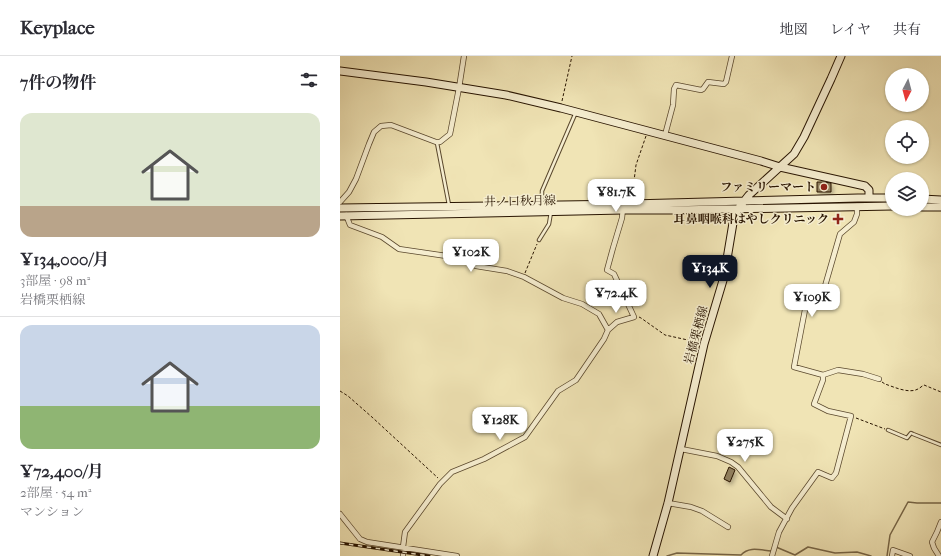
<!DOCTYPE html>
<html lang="ja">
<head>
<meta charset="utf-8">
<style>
	:root { --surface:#fff; --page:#f2f2f3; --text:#2b2b33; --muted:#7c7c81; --line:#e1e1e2; --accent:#111827 }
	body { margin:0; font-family:"IM FELL French Canon","Noto Serif JP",serif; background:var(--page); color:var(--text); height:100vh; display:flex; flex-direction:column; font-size:15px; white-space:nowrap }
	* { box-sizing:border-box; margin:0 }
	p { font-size:13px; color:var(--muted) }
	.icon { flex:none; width:22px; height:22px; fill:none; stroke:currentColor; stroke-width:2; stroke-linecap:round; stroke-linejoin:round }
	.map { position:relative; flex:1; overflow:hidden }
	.side { display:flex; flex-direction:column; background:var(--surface); width:340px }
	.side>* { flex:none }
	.needle { width:26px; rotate:186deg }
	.controls { position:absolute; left:545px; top:12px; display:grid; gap:8px }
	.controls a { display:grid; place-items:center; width:44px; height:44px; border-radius:50%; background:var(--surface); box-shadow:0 1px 3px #0004; font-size:20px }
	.price { position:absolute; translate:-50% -34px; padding:0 9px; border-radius:8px; background:#fff; color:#222; font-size:13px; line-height:26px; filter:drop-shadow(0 1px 2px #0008) }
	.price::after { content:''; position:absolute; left:50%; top:24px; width:12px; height:9px; margin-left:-6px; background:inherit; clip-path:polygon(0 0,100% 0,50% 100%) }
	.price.active { background:var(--accent); color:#fff }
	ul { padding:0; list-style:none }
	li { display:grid; align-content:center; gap:8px; height:212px; padding:0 20px }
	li+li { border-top:1px solid var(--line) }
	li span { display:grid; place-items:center; height:124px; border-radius:12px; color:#555 }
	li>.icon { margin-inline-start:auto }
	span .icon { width:72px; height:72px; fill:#fffc; stroke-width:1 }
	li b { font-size:17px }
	h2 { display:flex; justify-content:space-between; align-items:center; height:48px; padding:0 20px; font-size:17px }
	header { display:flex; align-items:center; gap:24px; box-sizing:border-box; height:56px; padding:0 20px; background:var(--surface); border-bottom:1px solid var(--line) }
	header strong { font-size:19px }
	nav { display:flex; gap:22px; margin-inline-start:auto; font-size:14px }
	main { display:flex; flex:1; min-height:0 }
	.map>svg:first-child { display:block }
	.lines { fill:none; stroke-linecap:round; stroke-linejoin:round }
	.stream { stroke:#776647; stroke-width:1.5 }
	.building { fill:#90805e; stroke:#281400; filter:url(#shadow) }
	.lane-casing { stroke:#5a482d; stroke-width:4.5 }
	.street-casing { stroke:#5a482d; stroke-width:6 }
	.secondary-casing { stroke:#281400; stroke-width:9 }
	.path { stroke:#281400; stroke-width:1; stroke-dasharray:3 2; stroke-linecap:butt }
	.lane { stroke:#f5edcf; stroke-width:2.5 }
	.street { stroke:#f5edcf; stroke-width:4.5 }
	.secondary { stroke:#f5edcf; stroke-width:7 }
	.rail-casing { stroke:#281400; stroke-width:3 }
	.rail { stroke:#f5edcf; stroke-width:1.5; stroke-dasharray:4.5; stroke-linecap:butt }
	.poi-dot { fill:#8f2418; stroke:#f5edcf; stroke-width:1.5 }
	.labels { text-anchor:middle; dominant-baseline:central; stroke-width:3; stroke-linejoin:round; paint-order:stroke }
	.poi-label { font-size:12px; font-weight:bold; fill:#281400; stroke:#f5edcf; text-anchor:end }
	.street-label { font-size:12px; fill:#281400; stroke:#f5edcf }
</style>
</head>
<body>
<header>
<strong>Keyplace</strong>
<nav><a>地図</a><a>レイヤ</a><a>共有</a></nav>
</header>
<main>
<section class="side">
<h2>7件の物件<svg class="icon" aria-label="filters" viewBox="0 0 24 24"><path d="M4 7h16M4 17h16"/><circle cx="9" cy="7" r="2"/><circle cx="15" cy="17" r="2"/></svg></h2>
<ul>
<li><span style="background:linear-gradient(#dfe7d0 75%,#b9a48a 0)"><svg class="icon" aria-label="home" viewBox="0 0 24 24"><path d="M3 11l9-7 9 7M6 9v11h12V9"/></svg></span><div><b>¥134,000/月</b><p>3部屋 · 98 m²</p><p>岩橋栗栖線</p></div></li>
<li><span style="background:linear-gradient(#c9d6e8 65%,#8fb573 0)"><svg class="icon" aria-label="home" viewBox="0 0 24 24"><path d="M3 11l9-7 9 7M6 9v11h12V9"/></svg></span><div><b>¥72,400/月</b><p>2部屋 · 54 m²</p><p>マンション</p></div></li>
</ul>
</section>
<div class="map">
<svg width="601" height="500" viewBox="0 0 601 500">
	<defs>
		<filter id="shadow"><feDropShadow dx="2" dy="3" stdDeviation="2" flood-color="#0004"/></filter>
	</defs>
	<rect width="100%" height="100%" fill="#f0e4b5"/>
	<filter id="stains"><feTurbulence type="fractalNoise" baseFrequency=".005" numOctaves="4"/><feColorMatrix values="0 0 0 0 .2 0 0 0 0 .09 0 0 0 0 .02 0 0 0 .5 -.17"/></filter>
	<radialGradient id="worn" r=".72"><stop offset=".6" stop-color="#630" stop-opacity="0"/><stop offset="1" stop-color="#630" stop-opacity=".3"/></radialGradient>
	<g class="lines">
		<!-- stream -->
		<path class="stream" d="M436,491L455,499L468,491L495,497L517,496L531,500
			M327,500L337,497L401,499C409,490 420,494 431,495L432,493
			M547,500L550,479L568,446L577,447H601"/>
	</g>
	<!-- building -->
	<path class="building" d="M477,126H484L491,127V136H477Z
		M389,411L395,414L390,426L384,423Z"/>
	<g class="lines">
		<defs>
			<path id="lane" d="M97,87L109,149
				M202,148V135L236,56
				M199,184L209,168L211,156
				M548,374L567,382L571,377L573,378L601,389"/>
			<path id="street" d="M325,79L333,49L334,33L336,29L361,34L363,33L368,26L384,28L386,26L392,0
				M0,146L9,136L16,123L29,88L34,76L41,70L51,69L96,86H100L110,78L119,32L124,0
				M6,159L10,169L42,181L59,193L120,202L136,210L167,215L184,221L223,242L242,248L259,258L268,274
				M483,319L498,314L523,318L539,323
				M341,393L377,400L391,406L398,411L431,451L447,463
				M328,447L351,451L362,455L388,471
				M0,458L20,483L27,486L117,500
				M63,500V491L65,476L100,428L112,416L144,403L185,381L218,335L236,324L264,283L268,274L277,266L294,261L274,218L267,214L273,192L282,162L283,152
				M432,500L439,476L452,452L478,416L492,422L496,417L511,360L488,355L474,348L483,324V319L454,311L469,233H482L485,230L500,178L514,166L517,158V150
				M552,500L553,494L570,500
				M599,500L594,492L592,486L597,476L601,466"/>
			<path id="secondary" d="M0,15L86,26L166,39L221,52L421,105L440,111L525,130L529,134V142
				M582,143L601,144
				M582,151H601
				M0,152L291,148L518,142H552
				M0,160L283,154H334L552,150
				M313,500L328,447L364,288L384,221L394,161L398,153L409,139L454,98L464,81L491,23L501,0"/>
		</defs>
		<!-- lane casing -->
		<use href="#lane" class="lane-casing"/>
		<!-- street casing -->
		<use href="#street" class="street-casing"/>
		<!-- secondary casing -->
		<use href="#secondary" class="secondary-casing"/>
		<!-- path -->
		<path class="path" d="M222,45L232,0
			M292,141L296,109L306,80
			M185,217L197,188
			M299,261L301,262L325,279L357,286
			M542,326L545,328C554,331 569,338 578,333C580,332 582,330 584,329L601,336
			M0,335L8,340L33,362L98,422
			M516,362L545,373"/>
		<!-- lane -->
		<use href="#lane" class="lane"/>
		<!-- street -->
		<use href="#street" class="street"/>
		<!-- secondary -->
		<use href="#secondary" class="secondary"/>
		<defs>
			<path id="rail" d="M0,487L89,500"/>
		</defs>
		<!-- rail casing -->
		<use href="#rail" class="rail-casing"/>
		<!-- rail -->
		<use href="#rail" class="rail"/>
	</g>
	<!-- markers -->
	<g class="poi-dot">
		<circle cx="484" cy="131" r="4"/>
		<path d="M496 157h4v4h4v4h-4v4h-4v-4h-4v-4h4z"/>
	</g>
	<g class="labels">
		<!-- poi labels -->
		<g class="poi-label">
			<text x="476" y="131">ファミリーマート</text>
			<text x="489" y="163">耳鼻咽喉科はやしクリニック</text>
		</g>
		<!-- street labels -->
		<g class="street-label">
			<text transform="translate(180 145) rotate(-1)">井ノ口秋月線</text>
			<text transform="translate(356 279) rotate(-75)">岩橋栗栖線</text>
		</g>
	</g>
	<rect width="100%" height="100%" filter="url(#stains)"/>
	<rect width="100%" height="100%" fill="url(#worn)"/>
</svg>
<div class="controls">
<a><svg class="needle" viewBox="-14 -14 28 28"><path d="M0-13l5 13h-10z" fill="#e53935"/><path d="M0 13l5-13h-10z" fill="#7c7c81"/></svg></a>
<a><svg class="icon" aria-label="locate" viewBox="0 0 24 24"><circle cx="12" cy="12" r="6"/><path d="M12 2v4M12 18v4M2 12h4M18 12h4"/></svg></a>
<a><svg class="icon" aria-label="layers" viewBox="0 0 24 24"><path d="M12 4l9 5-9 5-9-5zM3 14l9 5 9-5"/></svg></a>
</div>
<b class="price" style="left:276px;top:157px">¥81.7K</b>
<b class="price" style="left:131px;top:217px">¥102K</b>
<b class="price active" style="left:370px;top:233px">¥134K</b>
<b class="price" style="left:276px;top:258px">¥72.4K</b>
<b class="price" style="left:472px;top:262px">¥109K</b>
<b class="price" style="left:160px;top:385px">¥128K</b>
<b class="price" style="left:405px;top:407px">¥275K</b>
</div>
</main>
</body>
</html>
